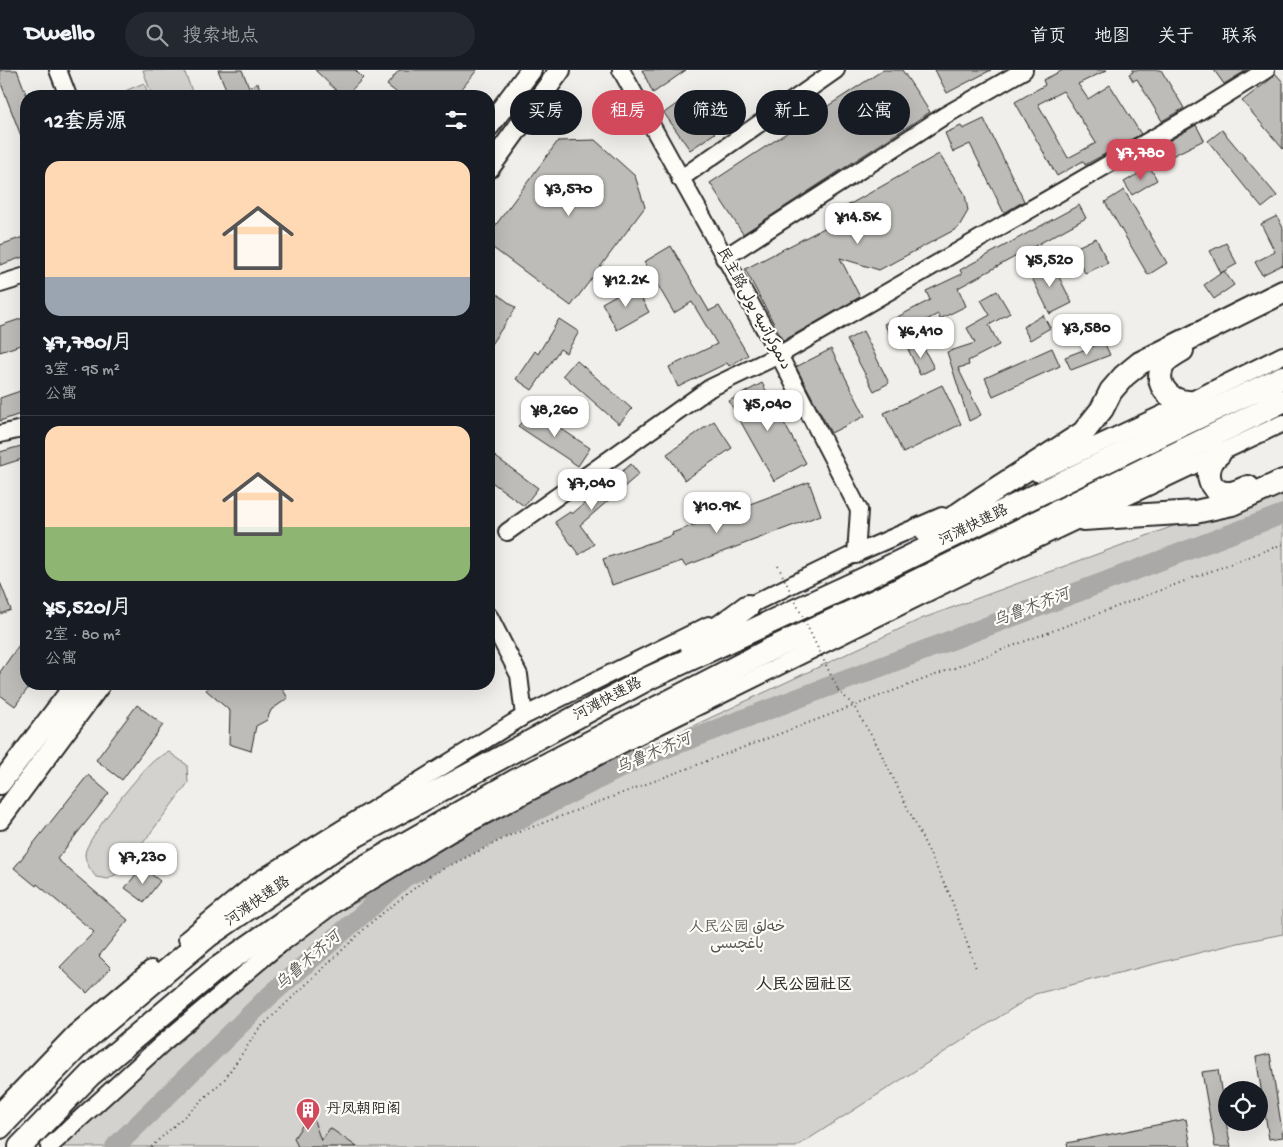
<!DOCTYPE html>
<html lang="zh">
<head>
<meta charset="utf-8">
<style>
	:root { --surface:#171b24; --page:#242831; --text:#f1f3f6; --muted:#9ea1a6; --line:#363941; --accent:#d1495b }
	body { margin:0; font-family:"Gochi Hand","Playpen Sans Arabic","LXGW WenKai TC",sans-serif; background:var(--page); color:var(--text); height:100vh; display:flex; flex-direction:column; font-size:19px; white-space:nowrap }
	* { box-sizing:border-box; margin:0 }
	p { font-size:16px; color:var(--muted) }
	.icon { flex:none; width:28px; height:28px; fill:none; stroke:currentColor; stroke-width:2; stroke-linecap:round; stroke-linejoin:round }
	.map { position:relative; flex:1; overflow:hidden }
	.side { position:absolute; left:20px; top:20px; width:475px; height:600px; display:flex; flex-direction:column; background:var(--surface); border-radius:20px; box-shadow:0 5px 20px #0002 }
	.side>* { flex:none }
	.hud { position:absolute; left:510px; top:20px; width:475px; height:45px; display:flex; gap:10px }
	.buttons { position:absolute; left:1218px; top:1011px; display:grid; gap:10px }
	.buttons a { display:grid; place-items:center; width:50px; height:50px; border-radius:50%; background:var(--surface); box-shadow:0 5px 20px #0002; font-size:25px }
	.price { position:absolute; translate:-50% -42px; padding:0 11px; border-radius:10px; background:#fff; color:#222; font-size:16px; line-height:32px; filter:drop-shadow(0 1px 2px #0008) }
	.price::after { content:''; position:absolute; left:50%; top:30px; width:15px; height:11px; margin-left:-8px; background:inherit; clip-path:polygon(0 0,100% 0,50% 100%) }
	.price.current { background:var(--accent); color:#fff }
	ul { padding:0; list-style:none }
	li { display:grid; align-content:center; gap:10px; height:265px; padding:0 25px }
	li+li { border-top:1px solid var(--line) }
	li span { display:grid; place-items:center; height:155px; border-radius:15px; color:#555 }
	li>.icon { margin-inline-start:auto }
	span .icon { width:90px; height:90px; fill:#fffc; stroke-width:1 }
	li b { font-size:21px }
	h2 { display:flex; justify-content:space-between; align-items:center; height:60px; padding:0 25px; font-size:21px }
	.tag { padding:0 18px; border-radius:22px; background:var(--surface); box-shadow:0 5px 20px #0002; font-size:18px; line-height:45px }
	.tag.current { background:var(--accent); color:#fff }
	header { display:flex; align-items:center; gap:30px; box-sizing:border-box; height:70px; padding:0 25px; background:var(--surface); border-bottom:1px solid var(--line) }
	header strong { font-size:24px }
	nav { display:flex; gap:28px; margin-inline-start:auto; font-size:18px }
	.search { width:350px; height:45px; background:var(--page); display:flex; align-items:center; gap:12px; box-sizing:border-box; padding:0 18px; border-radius:28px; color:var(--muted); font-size:19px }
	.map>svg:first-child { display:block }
	.green { fill:#d3d2cf; stroke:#7f7e7d }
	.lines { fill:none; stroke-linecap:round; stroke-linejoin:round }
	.river { stroke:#aaa9a7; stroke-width:20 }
	.building { fill:#bdbcb8; stroke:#2b2b2b; fill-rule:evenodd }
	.minor-casing { stroke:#2b2b2b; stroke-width:20 }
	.major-casing { stroke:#2b2b2b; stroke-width:24 }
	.highway-casing { stroke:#2b2b2b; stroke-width:26 }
	.path { stroke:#2b2b2b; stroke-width:2; stroke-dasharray:1 4; stroke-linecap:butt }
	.minor { stroke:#fdfcf7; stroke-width:16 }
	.major { stroke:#fdfcf7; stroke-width:20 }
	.highway { stroke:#fdfcf7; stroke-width:22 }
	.path-bridge { stroke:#2b2b2b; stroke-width:2; stroke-dasharray:1 4; stroke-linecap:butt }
	.labels { text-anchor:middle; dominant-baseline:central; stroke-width:4.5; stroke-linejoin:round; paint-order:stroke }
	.street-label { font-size:15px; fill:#2b2b2b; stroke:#fdfcf7 }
	.park-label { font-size:15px; fill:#555554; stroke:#fdfcf7 }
	.poi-label { font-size:15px; fill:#2b2b2b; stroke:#fdfcf7; text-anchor:start }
	.water-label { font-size:16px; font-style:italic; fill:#575756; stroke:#fdfcf7 }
	.neighbourhood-label { font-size:16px; font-weight:bold; fill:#2b2b2b; stroke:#fdfcf7 }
</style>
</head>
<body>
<header>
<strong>Dwello</strong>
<div class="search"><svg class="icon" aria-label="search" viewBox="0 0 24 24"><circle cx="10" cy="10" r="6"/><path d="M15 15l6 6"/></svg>搜索地点</div>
<nav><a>首页</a><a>地图</a><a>关于</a><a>联系</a></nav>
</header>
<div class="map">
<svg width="1283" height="1077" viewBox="0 0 1283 1077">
	<rect width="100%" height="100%" fill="#f0efeb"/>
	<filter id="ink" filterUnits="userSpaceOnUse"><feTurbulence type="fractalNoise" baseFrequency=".02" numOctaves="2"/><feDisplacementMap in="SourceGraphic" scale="10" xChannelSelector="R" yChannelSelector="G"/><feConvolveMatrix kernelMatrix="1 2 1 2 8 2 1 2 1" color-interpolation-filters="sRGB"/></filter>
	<g filter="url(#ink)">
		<!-- green -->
		<path class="green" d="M143,0H184L193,24L187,26H152Z
			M144,13L149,26H127L125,21Z
			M1283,412V864L1238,873L1035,924L796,1077H49L313,856L614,693L921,549L1168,458Z
			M169,682L187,695L188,713L122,801L108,809L96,807C91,800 85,793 85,784C85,770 143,698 156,689C160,686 165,684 169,682Z"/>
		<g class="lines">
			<!-- river -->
			<path class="river" d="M115,1077L266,929L405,807L638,689L1283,444"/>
		</g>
		<!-- building -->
		<path class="building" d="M0,0H17L26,24V79L0,11Z
			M218,0H242L249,17L258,13L261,23L251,26H229Z
			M315,0H355L363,8L346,26H342Z
			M399,0H477L456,26H401L387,15Z
			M642,0H686L653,23Z
			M883,0H902L930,42L743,164L710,113Z
			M935,0H991L947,23Z
			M1063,0H1107L1078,14L1088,29L1110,15L1141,64L1085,95L1083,91L1057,106L1015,32L1045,15L1043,10ZM1063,21L1096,73L1068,88L1038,34Z
			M1132,0H1161L1184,38L1162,51L1137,9L1133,11L1129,4L1133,2Z
			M1214,0H1247L1224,14Z
			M1275,3L1283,12V79L1242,31L1272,8Z
			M689,25L715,63L690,80L664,43Z
			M984,49L1024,131L1004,143L970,74L953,82L945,63L961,56L963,59Z
			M1196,55L1204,70L1158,93L1152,81Z
			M1222,60L1277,126L1262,138L1208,71Z
			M595,70L635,106L645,137L571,236L489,175V164L558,71Z
			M939,84L965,124L968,141L958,158L879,200L840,188L860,227L783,271L745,199L834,153L829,146Z
			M1150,97L1157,110L1132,125L1124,112Z
			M1124,120L1167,193L1148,205L1105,132Z
			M1079,135L1086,148L958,218L966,236L940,249L938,244L892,268L884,254L930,230L926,221L962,204L960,200Z
			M1277,146L1283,158V197L1282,195L1262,205L1255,192L1275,182L1261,154Z
			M26,166V186L0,195V175Z
			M1096,168L1108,193L1085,203L1073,179Z
			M1226,173L1237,194L1221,203L1210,181Z
			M671,176L709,241L719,236L748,285L729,296L727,293L678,317L669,297L717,274L692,232L674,243L644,192Z
			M1051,191L1072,233L1050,244L1029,202Z
			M1224,201L1234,215L1214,229L1204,215Z
			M634,215L649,242L617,260L602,233Z
			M489,218L516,238L489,277Z
			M997,221L1010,243L989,255L999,275L968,291L969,295L958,298L981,345L969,351L947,282L975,273L967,258L990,245L981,230Z
			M1043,245L1050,258L1030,270L1023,257Z
			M26,247V273L0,282V256Z
			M559,249L579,262L566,283L560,279L532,320L516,309L535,281L538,284Z
			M863,261L889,313L874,321L847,270Z
			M1104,272L1110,285L1071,300L1065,287Z
			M921,273L934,298L920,305L908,279Z
			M1052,278L1060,296L993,326L985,308Z
			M831,279L865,346L831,363L796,297Z
			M576,290L632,339L619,354L563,305Z
			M762,313L806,393L774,411L729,331Z
			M942,315L961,354L903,383L884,343Z
			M26,319V342L0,351V328Z
			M533,340L590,378L578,396L518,356Z
			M714,351L732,378L685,410L667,384Z
			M21,376L25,388L0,396V382Z
			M489,382L538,418L524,436L489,410Z
			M631,394L639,404L580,455L594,474L579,485L555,452L570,442L572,444Z
			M809,412L821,445L685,496L682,491L612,515L603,489L673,465L672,463Z
			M0,512L11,540L0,544Z
			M26,565V614H31L15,636L0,625V602Z
			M210,614H237L240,616L246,614H279L288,628L271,640L267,650L256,656L251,681L229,674L230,641L206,620Z
			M137,635L163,655L122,710L96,690Z
			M88,705L109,723L57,789L128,850L99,886L111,898L87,923L60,897L94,862L37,814L36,816L14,798Z
			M142,797L160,811L144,832L125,818Z
			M1270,984L1283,1067L1269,1069L1256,987Z
			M1218,1000L1226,1052L1231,1077H1215L1202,1002Z
			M311,1042L321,1071L330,1058L357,1077H298L294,1068Z
			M1186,1049L1191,1077H1068L1067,1073Z"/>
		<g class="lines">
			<defs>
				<path id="minor" d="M58,0L68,26
					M621,0L779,285L859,440L856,485
					M680,109L836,0
					M724,188L944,46L1024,0
					M0,214L26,206
					M0,364L26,358
					M1037,403L1188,332L1283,285
					M507,462L710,318L779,285L1195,44L1266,0
					M738,541L848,487L942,446
					M489,546L519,605L524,646
					M187,869L256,812L524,646L709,555
					M0,1041L75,963L151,899
					M49,1077L163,973L274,879L337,832L451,763L636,667L1002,486L1283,353"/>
				<path id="major" d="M489,56L531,0
					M489,98L560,0
					M0,714L76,614
					M0,749L100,614"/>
				<path id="highway" d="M1182,280C1177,283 1171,286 1166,291C1151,310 1167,331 1188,332
					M1219,384C1203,396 1206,424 1229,423C1236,423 1242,419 1248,417
					M1083,449L1195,442L1232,434L1283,411
					M928,465L982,428L1083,363L1102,339L1111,321L1124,306L1140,293L1283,222
					M692,577L748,536
					M0,1057L83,971L208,866L346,771L649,608L866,508L1144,373L1283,307
					M20,1077L90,1005L215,900L352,804L515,711L769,580L892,523L1283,331"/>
			</defs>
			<!-- minor casing -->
			<use href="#minor" class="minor-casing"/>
			<!-- major casing -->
			<use href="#major" class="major-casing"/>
			<!-- highway casing -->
			<use href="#highway" class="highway-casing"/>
			<!-- path -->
			<path class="path" d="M838,620L853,635L877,675L949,823L976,898
				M151,1077L224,1010L259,959L374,850L431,805L511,765L1283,474"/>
			<!-- minor -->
			<use href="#minor" class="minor"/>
			<!-- major -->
			<use href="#major" class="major"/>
			<!-- highway -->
			<use href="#highway" class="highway"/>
			<!-- path-bridge -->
			<path class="path-bridge" d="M778,496L838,620"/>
		</g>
	</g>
	<!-- icons -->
	<defs>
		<symbol id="building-pin" viewBox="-11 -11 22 30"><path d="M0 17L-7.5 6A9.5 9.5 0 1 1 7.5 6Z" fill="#d1495b" stroke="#fdfcf7"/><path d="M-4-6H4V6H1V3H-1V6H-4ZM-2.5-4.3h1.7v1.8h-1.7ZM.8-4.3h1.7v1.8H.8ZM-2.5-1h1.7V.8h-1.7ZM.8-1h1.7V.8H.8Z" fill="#fff"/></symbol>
	</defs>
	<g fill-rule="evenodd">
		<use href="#building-pin" x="294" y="1026" width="28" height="38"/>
	</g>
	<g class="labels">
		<!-- street labels -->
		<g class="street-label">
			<text transform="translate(753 239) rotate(61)">民主路دىموكراتىيە يولى</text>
			<text transform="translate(974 456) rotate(-26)">河滩快速路</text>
			<text transform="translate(608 630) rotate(-28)">河滩快速路</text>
			<text transform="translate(258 832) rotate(-35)">河滩快速路</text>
		</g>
		<!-- park labels -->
		<g class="park-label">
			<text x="737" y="858">人民公园 خەلق<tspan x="737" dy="17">باغچىسى</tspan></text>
		</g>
		<!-- poi labels -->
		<g class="poi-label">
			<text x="326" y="1040">丹凤朝阳阁</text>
		</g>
		<!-- water labels -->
		<g class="water-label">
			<text transform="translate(1032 539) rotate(-21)">乌鲁木齐河</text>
			<text transform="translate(654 685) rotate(-23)">乌鲁木齐河</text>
			<text transform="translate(309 892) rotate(-41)">乌鲁木齐河</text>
		</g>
		<!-- neighbourhood labels -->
		<g class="neighbourhood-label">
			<text x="804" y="916">人民公园社区</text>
		</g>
	</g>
</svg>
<div class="buttons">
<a><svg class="icon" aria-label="locate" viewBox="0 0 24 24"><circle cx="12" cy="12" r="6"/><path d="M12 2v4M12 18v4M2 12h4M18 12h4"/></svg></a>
</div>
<b class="price current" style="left:1141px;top:111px">¥7,780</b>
<b class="price" style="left:569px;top:147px">¥3,570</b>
<b class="price" style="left:858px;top:175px">¥14.5K</b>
<b class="price" style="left:1050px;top:218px">¥5,520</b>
<b class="price" style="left:626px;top:238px">¥12.2K</b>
<b class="price" style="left:1087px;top:286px">¥3,580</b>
<b class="price" style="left:921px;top:289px">¥6,410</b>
<b class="price" style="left:768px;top:362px">¥5,040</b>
<b class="price" style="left:555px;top:368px">¥8,260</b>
<b class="price" style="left:592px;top:441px">¥7,040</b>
<b class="price" style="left:717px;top:464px">¥10.9K</b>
<b class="price" style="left:143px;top:815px">¥7,230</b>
<div class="hud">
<a class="tag">买房</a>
<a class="tag current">租房</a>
<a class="tag">筛选</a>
<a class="tag">新上</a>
<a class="tag">公寓</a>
</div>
<section class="side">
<h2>12套房源<svg class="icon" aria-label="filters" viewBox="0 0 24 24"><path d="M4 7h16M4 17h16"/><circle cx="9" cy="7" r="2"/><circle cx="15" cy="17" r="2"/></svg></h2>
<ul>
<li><span style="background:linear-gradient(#ffd9b3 75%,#9aa5b1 0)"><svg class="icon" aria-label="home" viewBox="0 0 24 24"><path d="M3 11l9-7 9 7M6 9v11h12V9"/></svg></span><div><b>¥7,780/月</b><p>3室 · 95 m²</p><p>公寓</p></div></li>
<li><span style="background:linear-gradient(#ffd9b3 65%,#8fb573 0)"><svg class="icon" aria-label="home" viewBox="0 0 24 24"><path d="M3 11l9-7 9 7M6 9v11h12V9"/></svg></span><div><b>¥5,520/月</b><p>2室 · 80 m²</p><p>公寓</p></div></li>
</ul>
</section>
</div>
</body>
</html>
